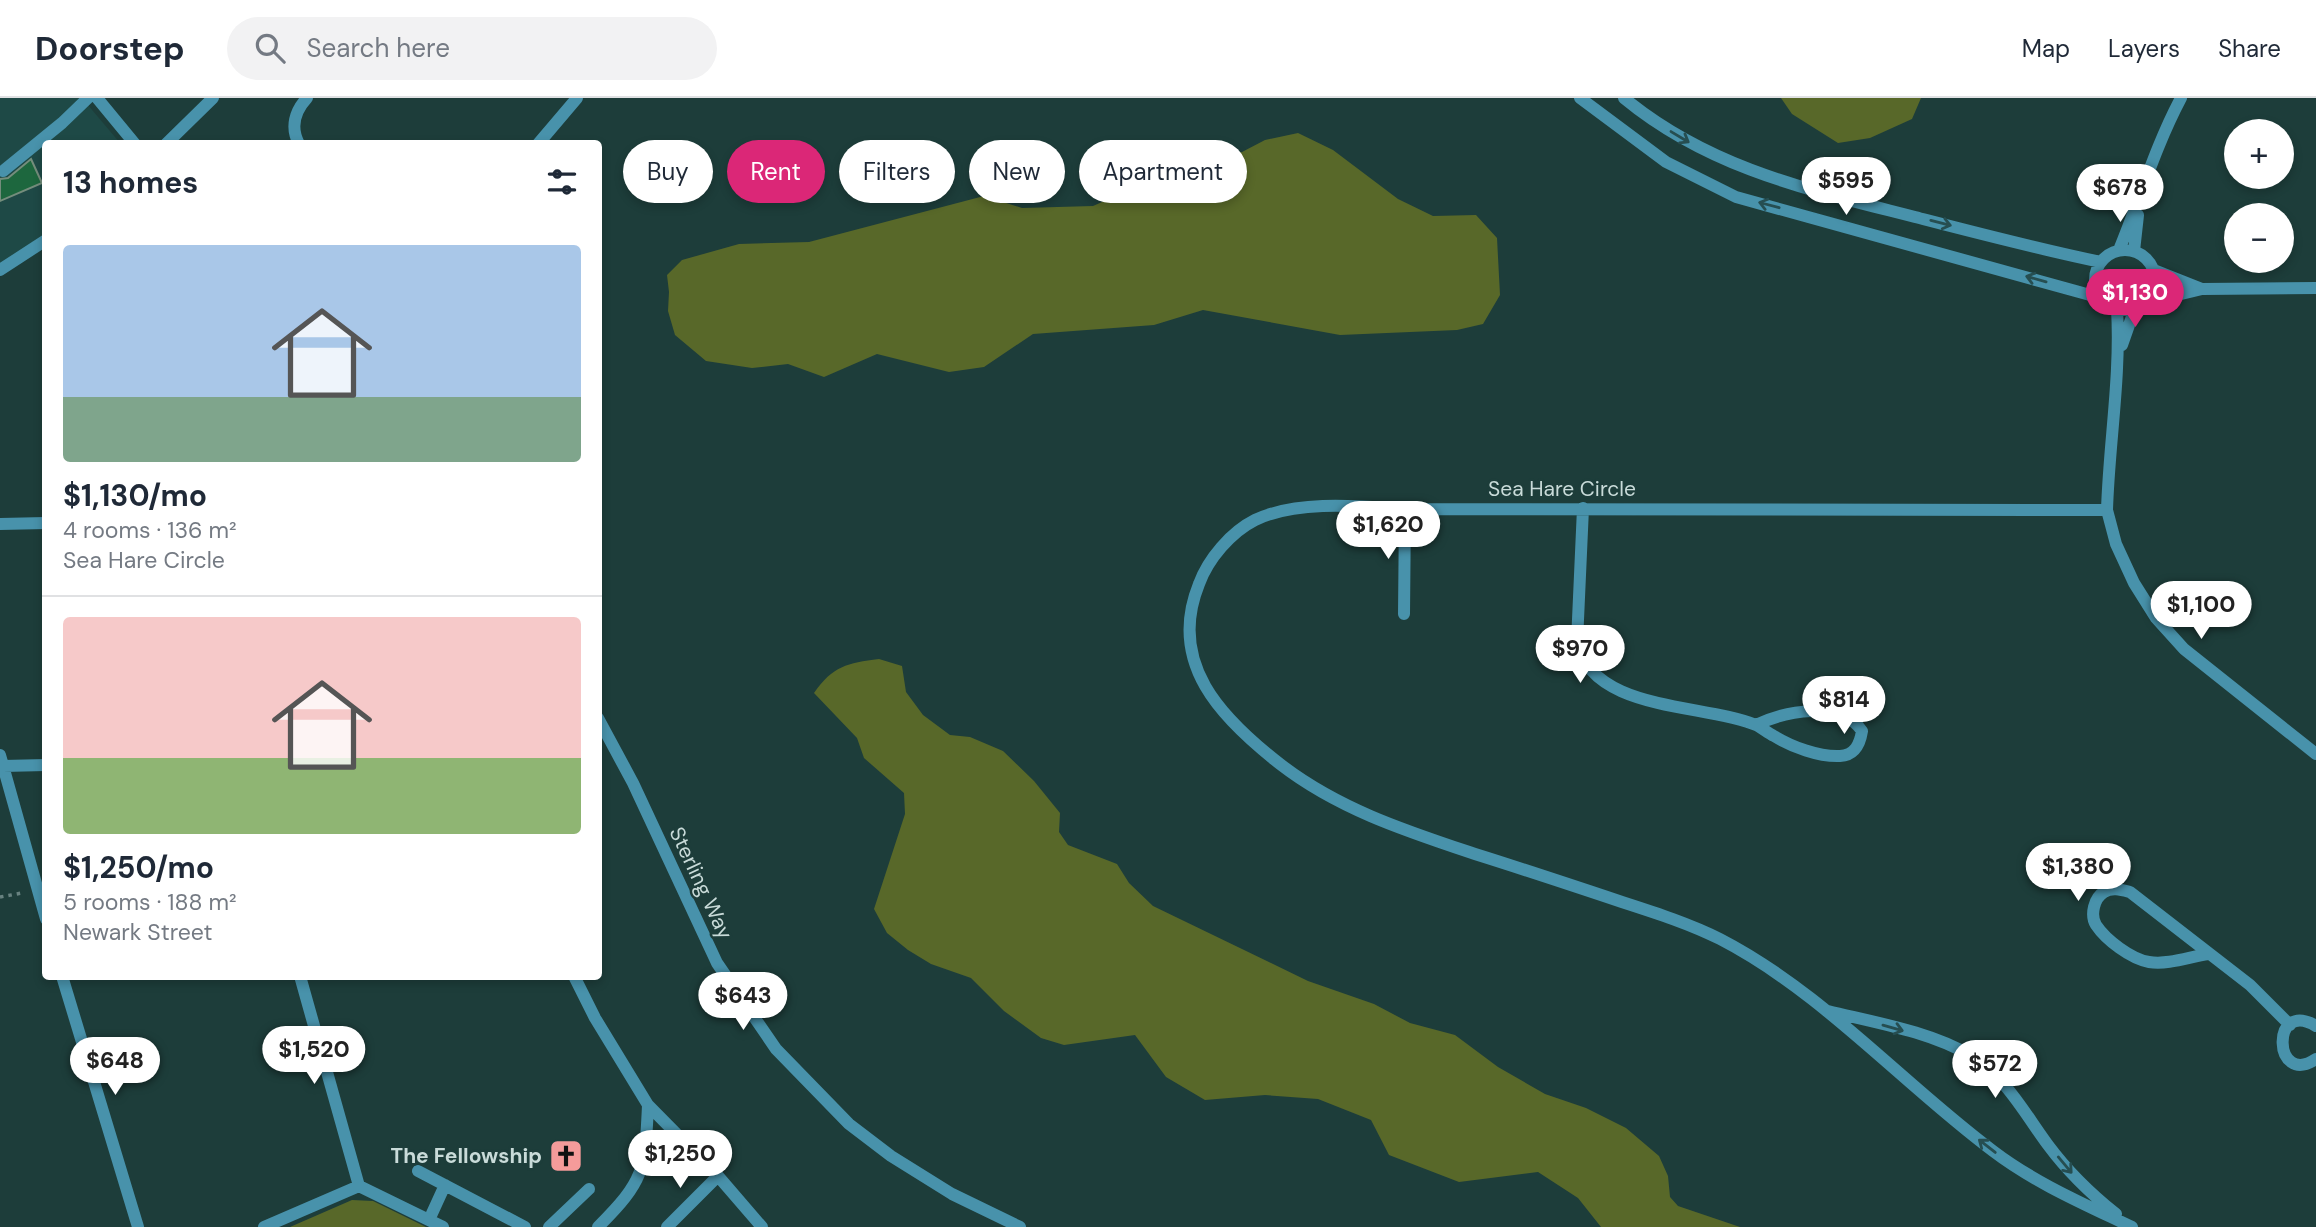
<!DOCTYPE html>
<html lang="en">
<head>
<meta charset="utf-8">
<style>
	:root { --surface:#fff; --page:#f2f2f3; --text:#1f2937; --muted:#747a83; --line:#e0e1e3; --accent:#db2777 }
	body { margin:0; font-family:"DM Sans",sans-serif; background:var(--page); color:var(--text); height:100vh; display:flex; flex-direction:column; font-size:26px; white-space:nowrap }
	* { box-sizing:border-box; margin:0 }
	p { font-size:23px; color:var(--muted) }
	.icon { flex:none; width:38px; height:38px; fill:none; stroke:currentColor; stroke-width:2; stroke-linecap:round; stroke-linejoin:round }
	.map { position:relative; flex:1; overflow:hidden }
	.panel { position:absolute; left:42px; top:42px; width:560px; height:840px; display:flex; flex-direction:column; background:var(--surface); border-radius:7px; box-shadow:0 4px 10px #0003 }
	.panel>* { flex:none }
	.guide { position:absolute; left:623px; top:42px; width:665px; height:63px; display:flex; gap:14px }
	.buttons { position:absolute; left:2224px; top:21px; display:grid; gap:14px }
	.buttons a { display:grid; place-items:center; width:70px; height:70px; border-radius:50%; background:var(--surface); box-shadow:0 4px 10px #0003; font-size:35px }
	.price { position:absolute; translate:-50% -60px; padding:0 16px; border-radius:24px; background:#fff; color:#222; font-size:23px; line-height:46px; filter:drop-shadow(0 2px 4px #0008) }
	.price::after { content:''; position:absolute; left:50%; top:42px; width:21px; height:16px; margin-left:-10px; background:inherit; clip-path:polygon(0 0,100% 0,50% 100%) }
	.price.current { background:var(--accent); color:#fff }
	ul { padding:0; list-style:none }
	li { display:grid; align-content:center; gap:14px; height:371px; padding:0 21px }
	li+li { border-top:2px solid var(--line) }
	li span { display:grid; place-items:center; height:217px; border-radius:7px; color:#555 }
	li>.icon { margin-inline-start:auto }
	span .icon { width:126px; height:126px; fill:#fffc; stroke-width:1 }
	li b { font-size:30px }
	h2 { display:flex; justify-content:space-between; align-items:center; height:84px; padding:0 21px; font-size:30px }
	.tag { padding:0 24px; border-radius:32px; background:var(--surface); box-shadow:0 4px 10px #0003; font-size:24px; line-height:63px }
	.tag.current { background:var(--accent); color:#fff }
	header { display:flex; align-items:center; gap:42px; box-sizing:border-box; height:98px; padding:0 35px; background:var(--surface); border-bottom:2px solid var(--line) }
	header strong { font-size:33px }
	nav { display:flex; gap:38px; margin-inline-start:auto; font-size:24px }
	.search { width:490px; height:63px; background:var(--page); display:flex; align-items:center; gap:18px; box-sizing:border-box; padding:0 24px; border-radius:38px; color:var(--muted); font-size:26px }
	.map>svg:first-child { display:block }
	.built { fill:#1e4946 }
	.green { fill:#586829 }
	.building { fill:#1d673e; stroke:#748d7c; stroke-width:2 }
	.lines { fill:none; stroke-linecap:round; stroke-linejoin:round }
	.path { stroke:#688280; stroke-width:3.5; stroke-dasharray:3.5 5; stroke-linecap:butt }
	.minor { stroke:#4892ab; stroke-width:12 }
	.oneway { stroke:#264e51 }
	.labels { text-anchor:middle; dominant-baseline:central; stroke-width:5; stroke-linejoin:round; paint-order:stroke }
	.street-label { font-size:21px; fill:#c9dbd9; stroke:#1d3d3a }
	.poi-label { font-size:21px; font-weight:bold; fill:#c9dbd9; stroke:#1d3d3a; text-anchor:end }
</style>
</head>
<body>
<header>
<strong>Doorstep</strong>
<div class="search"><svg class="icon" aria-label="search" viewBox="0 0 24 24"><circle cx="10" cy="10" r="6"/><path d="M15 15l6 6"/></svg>Search here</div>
<nav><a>Map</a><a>Layers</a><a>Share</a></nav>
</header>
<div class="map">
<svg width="2316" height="1129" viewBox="0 0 2316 1129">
	<rect width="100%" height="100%" fill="#1d3d3a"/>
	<!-- built -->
	<path class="built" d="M0,0H82L120,45L46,46L45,142L0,172Z"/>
	<!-- green -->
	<path class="green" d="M1781,0H1921L1912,21L1870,40L1838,45L1792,16Z
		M1298,35L1333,52L1398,101L1433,118L1476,117L1497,140L1500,197L1483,226L1457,232L1340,237L1203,212L1154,227L1033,236L984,269L949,274L877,256L824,279L788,266L752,270L706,263L675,237L668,213L669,194L667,177L682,162L739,146L809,144L984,98L1022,110L1093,108L1143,86L1184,59L1209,60L1242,54L1265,42Z
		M879,561L902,568L906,594L923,617L950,637L970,639L1003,653L1034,683L1060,715L1059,734L1068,747L1117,766L1129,785L1153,808L1308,883L1374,906L1410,925L1455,937L1498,969L1545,996L1586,1010L1626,1030L1659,1058L1668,1078L1670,1099L1678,1108L1740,1129H1601L1578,1100L1538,1074L1459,1084L1389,1057L1371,1022L1318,1001L1265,997L1205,1002L1166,979L1135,937L1064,947L1041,940L1004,913L971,880L931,866L908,852L887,835L874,811L905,716L904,695L864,660L857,640L814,595C833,568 847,565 879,561Z
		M352,1102L373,1103L426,1129H290Z"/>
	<!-- building -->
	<path class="building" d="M31,61L42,85L0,103V81L8,80Z"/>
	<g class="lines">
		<!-- path -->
		<path class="path" d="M0,799L22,795"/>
		<!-- minor -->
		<path class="minor" d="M97,0L135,46
			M1580,0L1666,64L1736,99L2101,200
			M1624,0C1710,71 1810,92 1915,119C1977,135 2038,151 2101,164
			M166,46L213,0
			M299,46C290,29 295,13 307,0
			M538,46L577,0
			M3,73L62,25L88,0
			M2119,152C2140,101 2155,49 2181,0
			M2095 182a30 30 0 1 1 60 0a30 30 0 1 1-60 0Z
			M2134,153L2138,117
			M0,172L46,142
			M2154,172L2202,191
			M2144,205L2202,191L2316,190
			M2117,211C2121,278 2109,345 2107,412L1405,411C1359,408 1297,402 1255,422C1231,434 1208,461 1199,486C1167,565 1221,620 1280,666C1338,711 1406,733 1475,756C1523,771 1571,787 1619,803C1653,814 1688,825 1720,841C1821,893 1902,985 1993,1053C2035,1085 2084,1106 2132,1129
			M2122,247L2135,210
			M1583,410L1577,544C1592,614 1703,605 1756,627C1762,630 1768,635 1774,638C1792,649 1819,659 1840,658C1855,657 1860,646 1862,633C1841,602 1785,613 1756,627
			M2107,412L2116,446L2134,485L2156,520L2184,551L2316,656
			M0,426L46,425
			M1404,516L1405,411
			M598,620L633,685L717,865L776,951L849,1026L891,1058L952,1096L1020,1129
			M0,657L46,821
			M3,668L46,667
			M2208,856C2189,859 2168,867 2149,864C2131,861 2106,842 2096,827C2090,817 2094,800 2104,794C2112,789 2122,792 2130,794L2250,887L2290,927
			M62,878L138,1129
			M300,878L359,1088
			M574,878L595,920L648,1007L718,1078L762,1129
			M1828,913C1873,924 1932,934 1971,958C2006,979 2025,1016 2048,1047C2068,1074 2091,1096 2116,1116
			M2316,928C2270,900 2273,990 2316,961
			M418,1073L525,1129
			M429,1122L445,1087
			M264,1129L359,1088L443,1129
			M549,1129L589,1091
			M598,1129C645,1082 645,1072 648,1007
			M667,1129L718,1078"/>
	</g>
	<!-- one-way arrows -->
	<defs><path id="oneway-shaft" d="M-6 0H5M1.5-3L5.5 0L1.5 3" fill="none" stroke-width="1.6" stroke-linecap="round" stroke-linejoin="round" transform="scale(1.75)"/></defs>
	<g class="oneway">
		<use href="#oneway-shaft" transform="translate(1680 39) rotate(31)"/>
		<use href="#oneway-shaft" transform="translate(1769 107) rotate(-165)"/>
		<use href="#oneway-shaft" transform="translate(1941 125) rotate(14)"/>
		<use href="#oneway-shaft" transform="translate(2036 181) rotate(-164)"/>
		<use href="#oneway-shaft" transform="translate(1893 930) rotate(16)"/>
		<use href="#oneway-shaft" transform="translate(1987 1048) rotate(-142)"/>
		<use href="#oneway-shaft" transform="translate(2065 1067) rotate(50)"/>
	</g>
	<!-- icons -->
	<defs>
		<symbol id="church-square" viewBox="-11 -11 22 22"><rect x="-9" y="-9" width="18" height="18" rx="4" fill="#f59b9a" stroke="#1d3d3a"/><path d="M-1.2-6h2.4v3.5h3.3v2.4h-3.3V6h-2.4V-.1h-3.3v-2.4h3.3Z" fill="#111"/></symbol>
	</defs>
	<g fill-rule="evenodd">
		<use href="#church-square" x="547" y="1039" width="38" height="38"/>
	</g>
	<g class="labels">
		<!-- street labels -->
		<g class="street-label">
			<text x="1562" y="391">Sea Hare Circle</text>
			<text transform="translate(701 785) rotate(65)">Sterling Way</text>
		</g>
		<!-- poi labels -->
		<g class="poi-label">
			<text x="542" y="1058">The Fellowship</text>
		</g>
	</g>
</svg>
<div class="buttons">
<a>+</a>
<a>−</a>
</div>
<b class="price" style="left:1846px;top:119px">$595</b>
<b class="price" style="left:2120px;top:126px">$678</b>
<b class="price current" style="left:2135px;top:231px">$1,130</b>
<b class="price" style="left:1388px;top:463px">$1,620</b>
<b class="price" style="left:2201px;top:543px">$1,100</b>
<b class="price" style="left:1580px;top:587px">$970</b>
<b class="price" style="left:1844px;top:638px">$814</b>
<b class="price" style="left:2078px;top:805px">$1,380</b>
<b class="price" style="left:743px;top:934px">$643</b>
<b class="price" style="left:314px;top:988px">$1,520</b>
<b class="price" style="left:115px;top:999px">$648</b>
<b class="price" style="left:1995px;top:1002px">$572</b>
<b class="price" style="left:680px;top:1092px">$1,250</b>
<div class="guide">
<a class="tag">Buy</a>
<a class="tag current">Rent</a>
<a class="tag">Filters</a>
<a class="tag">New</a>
<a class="tag">Apartment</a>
</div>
<section class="panel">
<h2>13 homes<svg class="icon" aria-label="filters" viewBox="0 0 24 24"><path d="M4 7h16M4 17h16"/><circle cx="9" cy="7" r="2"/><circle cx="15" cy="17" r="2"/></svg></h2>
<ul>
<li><span style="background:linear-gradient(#a9c7e8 70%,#7fa58c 0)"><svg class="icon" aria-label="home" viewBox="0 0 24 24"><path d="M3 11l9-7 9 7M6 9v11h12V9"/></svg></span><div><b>$1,130/mo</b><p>4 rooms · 136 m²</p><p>Sea Hare Circle</p></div></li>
<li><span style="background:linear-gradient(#f6c9c9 65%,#8fb573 0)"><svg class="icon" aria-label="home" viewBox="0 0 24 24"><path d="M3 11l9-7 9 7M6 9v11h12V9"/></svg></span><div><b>$1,250/mo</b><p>5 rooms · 188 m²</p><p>Newark Street</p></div></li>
</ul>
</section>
</div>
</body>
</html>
